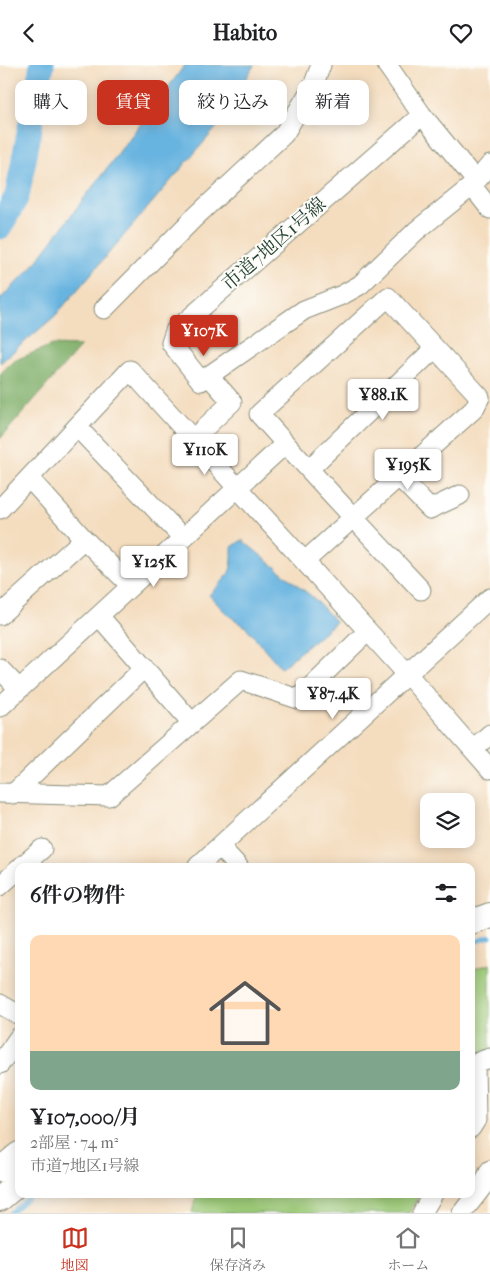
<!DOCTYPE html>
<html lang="ja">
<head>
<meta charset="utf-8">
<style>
	:root { --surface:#fff; --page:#f2f2f2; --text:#202124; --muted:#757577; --line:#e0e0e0; --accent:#c8321e }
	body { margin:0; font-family:"IM FELL French Canon","Noto Serif JP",serif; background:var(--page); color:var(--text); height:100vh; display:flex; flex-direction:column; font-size:19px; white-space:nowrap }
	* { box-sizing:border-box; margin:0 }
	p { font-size:16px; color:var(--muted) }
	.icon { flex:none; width:28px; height:28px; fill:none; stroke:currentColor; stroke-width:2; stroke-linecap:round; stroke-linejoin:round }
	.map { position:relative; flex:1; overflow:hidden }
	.panel { position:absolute; left:15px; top:798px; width:460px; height:335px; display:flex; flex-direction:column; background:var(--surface); border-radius:10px; box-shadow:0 2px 12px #0003 }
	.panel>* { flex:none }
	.hud { position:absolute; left:15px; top:15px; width:460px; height:45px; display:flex; gap:10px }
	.tools { position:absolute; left:420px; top:728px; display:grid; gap:10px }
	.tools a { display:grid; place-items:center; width:55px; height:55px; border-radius:10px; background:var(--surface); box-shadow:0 2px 12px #0003; font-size:25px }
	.price { position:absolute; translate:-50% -42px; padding:0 11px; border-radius:5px; background:#fff; color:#222; font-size:16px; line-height:32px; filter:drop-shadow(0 1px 2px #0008) }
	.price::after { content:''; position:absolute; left:50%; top:30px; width:15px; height:11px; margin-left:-8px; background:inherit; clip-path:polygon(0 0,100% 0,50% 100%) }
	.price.selected { background:var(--accent); color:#fff }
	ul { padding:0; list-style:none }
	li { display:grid; align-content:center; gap:10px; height:265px; padding:0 15px }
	li span { display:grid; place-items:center; height:155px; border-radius:10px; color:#555 }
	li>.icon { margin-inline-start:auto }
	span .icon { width:90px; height:90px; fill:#fffc; stroke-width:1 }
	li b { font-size:21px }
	h2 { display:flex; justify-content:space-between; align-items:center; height:60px; padding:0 15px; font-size:21px }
	.tag { padding:0 18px; border-radius:10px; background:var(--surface); box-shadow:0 2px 12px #0003; font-size:18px; line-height:45px }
	.tag.selected { background:var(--accent); color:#fff }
	header { display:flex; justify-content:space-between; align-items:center; height:65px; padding:0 15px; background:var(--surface); font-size:22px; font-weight:700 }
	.tabs { display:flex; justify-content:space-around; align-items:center; height:70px; border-top:1px solid var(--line); background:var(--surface); font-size:14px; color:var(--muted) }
	.tabs a { display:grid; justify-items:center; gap:2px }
	.tabs .selected { color:var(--accent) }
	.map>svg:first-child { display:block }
	.green { fill:#9dca78; stroke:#5e8456 }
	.forest { fill:#7eae68; stroke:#4e764e }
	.water { fill:#67b4e0; stroke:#43788a }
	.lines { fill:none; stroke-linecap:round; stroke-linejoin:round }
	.stream { stroke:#67b4e0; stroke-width:4.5 }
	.river { stroke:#67b4e0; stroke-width:25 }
	.minor-casing { stroke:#8a8d7a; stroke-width:21 }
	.major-casing { stroke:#8a8d7a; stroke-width:26 }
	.minor { stroke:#fff; stroke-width:19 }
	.major { stroke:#fff; stroke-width:24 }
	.labels { text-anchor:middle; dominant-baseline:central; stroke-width:4; stroke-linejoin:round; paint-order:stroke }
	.street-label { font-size:19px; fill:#1f3d34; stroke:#fdfcf7 }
</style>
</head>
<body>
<header><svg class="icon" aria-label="back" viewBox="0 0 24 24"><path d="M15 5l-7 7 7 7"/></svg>Habito<svg class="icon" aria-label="heart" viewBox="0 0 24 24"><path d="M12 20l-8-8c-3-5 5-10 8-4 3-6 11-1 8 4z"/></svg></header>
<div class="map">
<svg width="490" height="1148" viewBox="0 0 490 1148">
	<rect width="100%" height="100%" fill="#fdfcf7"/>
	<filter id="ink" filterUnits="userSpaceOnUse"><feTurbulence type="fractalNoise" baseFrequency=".02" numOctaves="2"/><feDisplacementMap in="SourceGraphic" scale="10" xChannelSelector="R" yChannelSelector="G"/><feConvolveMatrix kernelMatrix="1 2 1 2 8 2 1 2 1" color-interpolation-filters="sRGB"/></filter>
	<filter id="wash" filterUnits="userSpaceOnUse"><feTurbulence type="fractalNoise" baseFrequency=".0096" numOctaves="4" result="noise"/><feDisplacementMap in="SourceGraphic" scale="20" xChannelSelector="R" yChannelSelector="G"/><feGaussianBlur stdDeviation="1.12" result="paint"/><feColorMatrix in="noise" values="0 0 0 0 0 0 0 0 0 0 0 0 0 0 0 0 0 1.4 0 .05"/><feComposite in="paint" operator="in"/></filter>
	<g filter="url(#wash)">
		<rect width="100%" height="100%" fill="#f4ddbf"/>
		<!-- green -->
		<path class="green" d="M490,899V984L471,990V905Z
			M197,1129H420L409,1148H192Z"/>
		<!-- forest -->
		<path class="forest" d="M52,280L81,281L0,374V309L13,296Z"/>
		<!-- water -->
		<path class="water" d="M185,0H254L222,56L55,251L0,298V234L32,202Z
			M242,475L316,535L336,557L281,603L246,562L228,550L209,530C228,510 233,511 232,482Z"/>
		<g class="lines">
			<!-- stream -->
			<path class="stream" d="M471,878L490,872
				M10,1148L32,1129"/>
			<!-- river -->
			<path class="river" d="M0,162L17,131L42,0"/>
		</g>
	</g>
	<g filter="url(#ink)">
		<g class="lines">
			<defs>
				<path id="minor" d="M387,0L422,50L476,116
					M422,50L175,266L171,278L201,316L304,245L342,230L360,220L416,166L472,121L490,100
					M472,121L490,144
					M104,244L193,154L284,69L313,21L321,0
					M77,362L183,473
					M193,374L232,337L209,311
					M309,404L435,283
					M399,412L430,444L460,430
					M29,413L84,474L131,521
					M0,444L130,305L407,609L490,704
					M305,496L474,344L480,332L388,232L259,349C312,409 367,467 421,525
					M0,550L84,474
					M99,551L192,658
					M0,604L19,624
					M0,642L285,379
					M473,684L490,669
					M0,728L109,731L241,615L298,634L368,566
					M13,729L144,603
					M220,782L238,801
					M22,801L42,784
					M198,801L490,533
					M0,821L19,804
					M0,939L19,950
					M0,999L19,972
					M471,1063L476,1055L475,998L490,993
					M422,1148L433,1129
					M462,1148L483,1121L490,1105"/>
				<path id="major" d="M471,857L490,850
					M0,1105L19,1089
					M0,1134L19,1118"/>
			</defs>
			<!-- minor casing -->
			<use href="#minor" class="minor-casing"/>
			<!-- major casing -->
			<use href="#major" class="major-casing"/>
			<!-- minor -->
			<use href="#minor" class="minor"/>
			<!-- major -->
			<use href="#major" class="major"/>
		</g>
	</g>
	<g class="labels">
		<!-- street labels -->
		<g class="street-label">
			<text transform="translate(274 179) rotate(-41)">市道7地区1号線</text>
		</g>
	</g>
</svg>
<div class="tools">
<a><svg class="icon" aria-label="layers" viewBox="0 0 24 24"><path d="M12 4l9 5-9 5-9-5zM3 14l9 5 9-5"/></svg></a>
</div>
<b class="price selected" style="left:204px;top:292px">¥107K</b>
<b class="price" style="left:383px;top:356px">¥88.1K</b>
<b class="price" style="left:205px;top:411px">¥110K</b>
<b class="price" style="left:408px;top:426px">¥195K</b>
<b class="price" style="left:154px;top:523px">¥125K</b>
<b class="price" style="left:333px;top:655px">¥87.4K</b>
<div class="hud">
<a class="tag">購入</a>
<a class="tag selected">賃貸</a>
<a class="tag">絞り込み</a>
<a class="tag">新着</a>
</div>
<section class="panel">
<h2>6件の物件<svg class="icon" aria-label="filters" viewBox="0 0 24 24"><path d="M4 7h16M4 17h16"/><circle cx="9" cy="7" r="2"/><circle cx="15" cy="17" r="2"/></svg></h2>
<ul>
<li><span style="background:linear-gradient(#ffd9b3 75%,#7fa58c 0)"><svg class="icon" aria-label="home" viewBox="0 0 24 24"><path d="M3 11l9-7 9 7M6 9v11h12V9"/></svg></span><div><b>¥107,000/月</b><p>2部屋 · 74 m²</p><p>市道7地区1号線</p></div></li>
</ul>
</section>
</div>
<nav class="tabs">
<a class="selected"><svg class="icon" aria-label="map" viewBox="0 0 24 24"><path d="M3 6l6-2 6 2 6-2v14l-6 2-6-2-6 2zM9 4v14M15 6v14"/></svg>地図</a>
<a><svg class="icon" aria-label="saved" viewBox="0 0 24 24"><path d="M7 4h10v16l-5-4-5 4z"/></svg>保存済み</a>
<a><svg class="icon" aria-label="home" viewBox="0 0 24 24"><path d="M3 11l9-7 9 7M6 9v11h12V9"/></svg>ホーム</a>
</nav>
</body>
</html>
